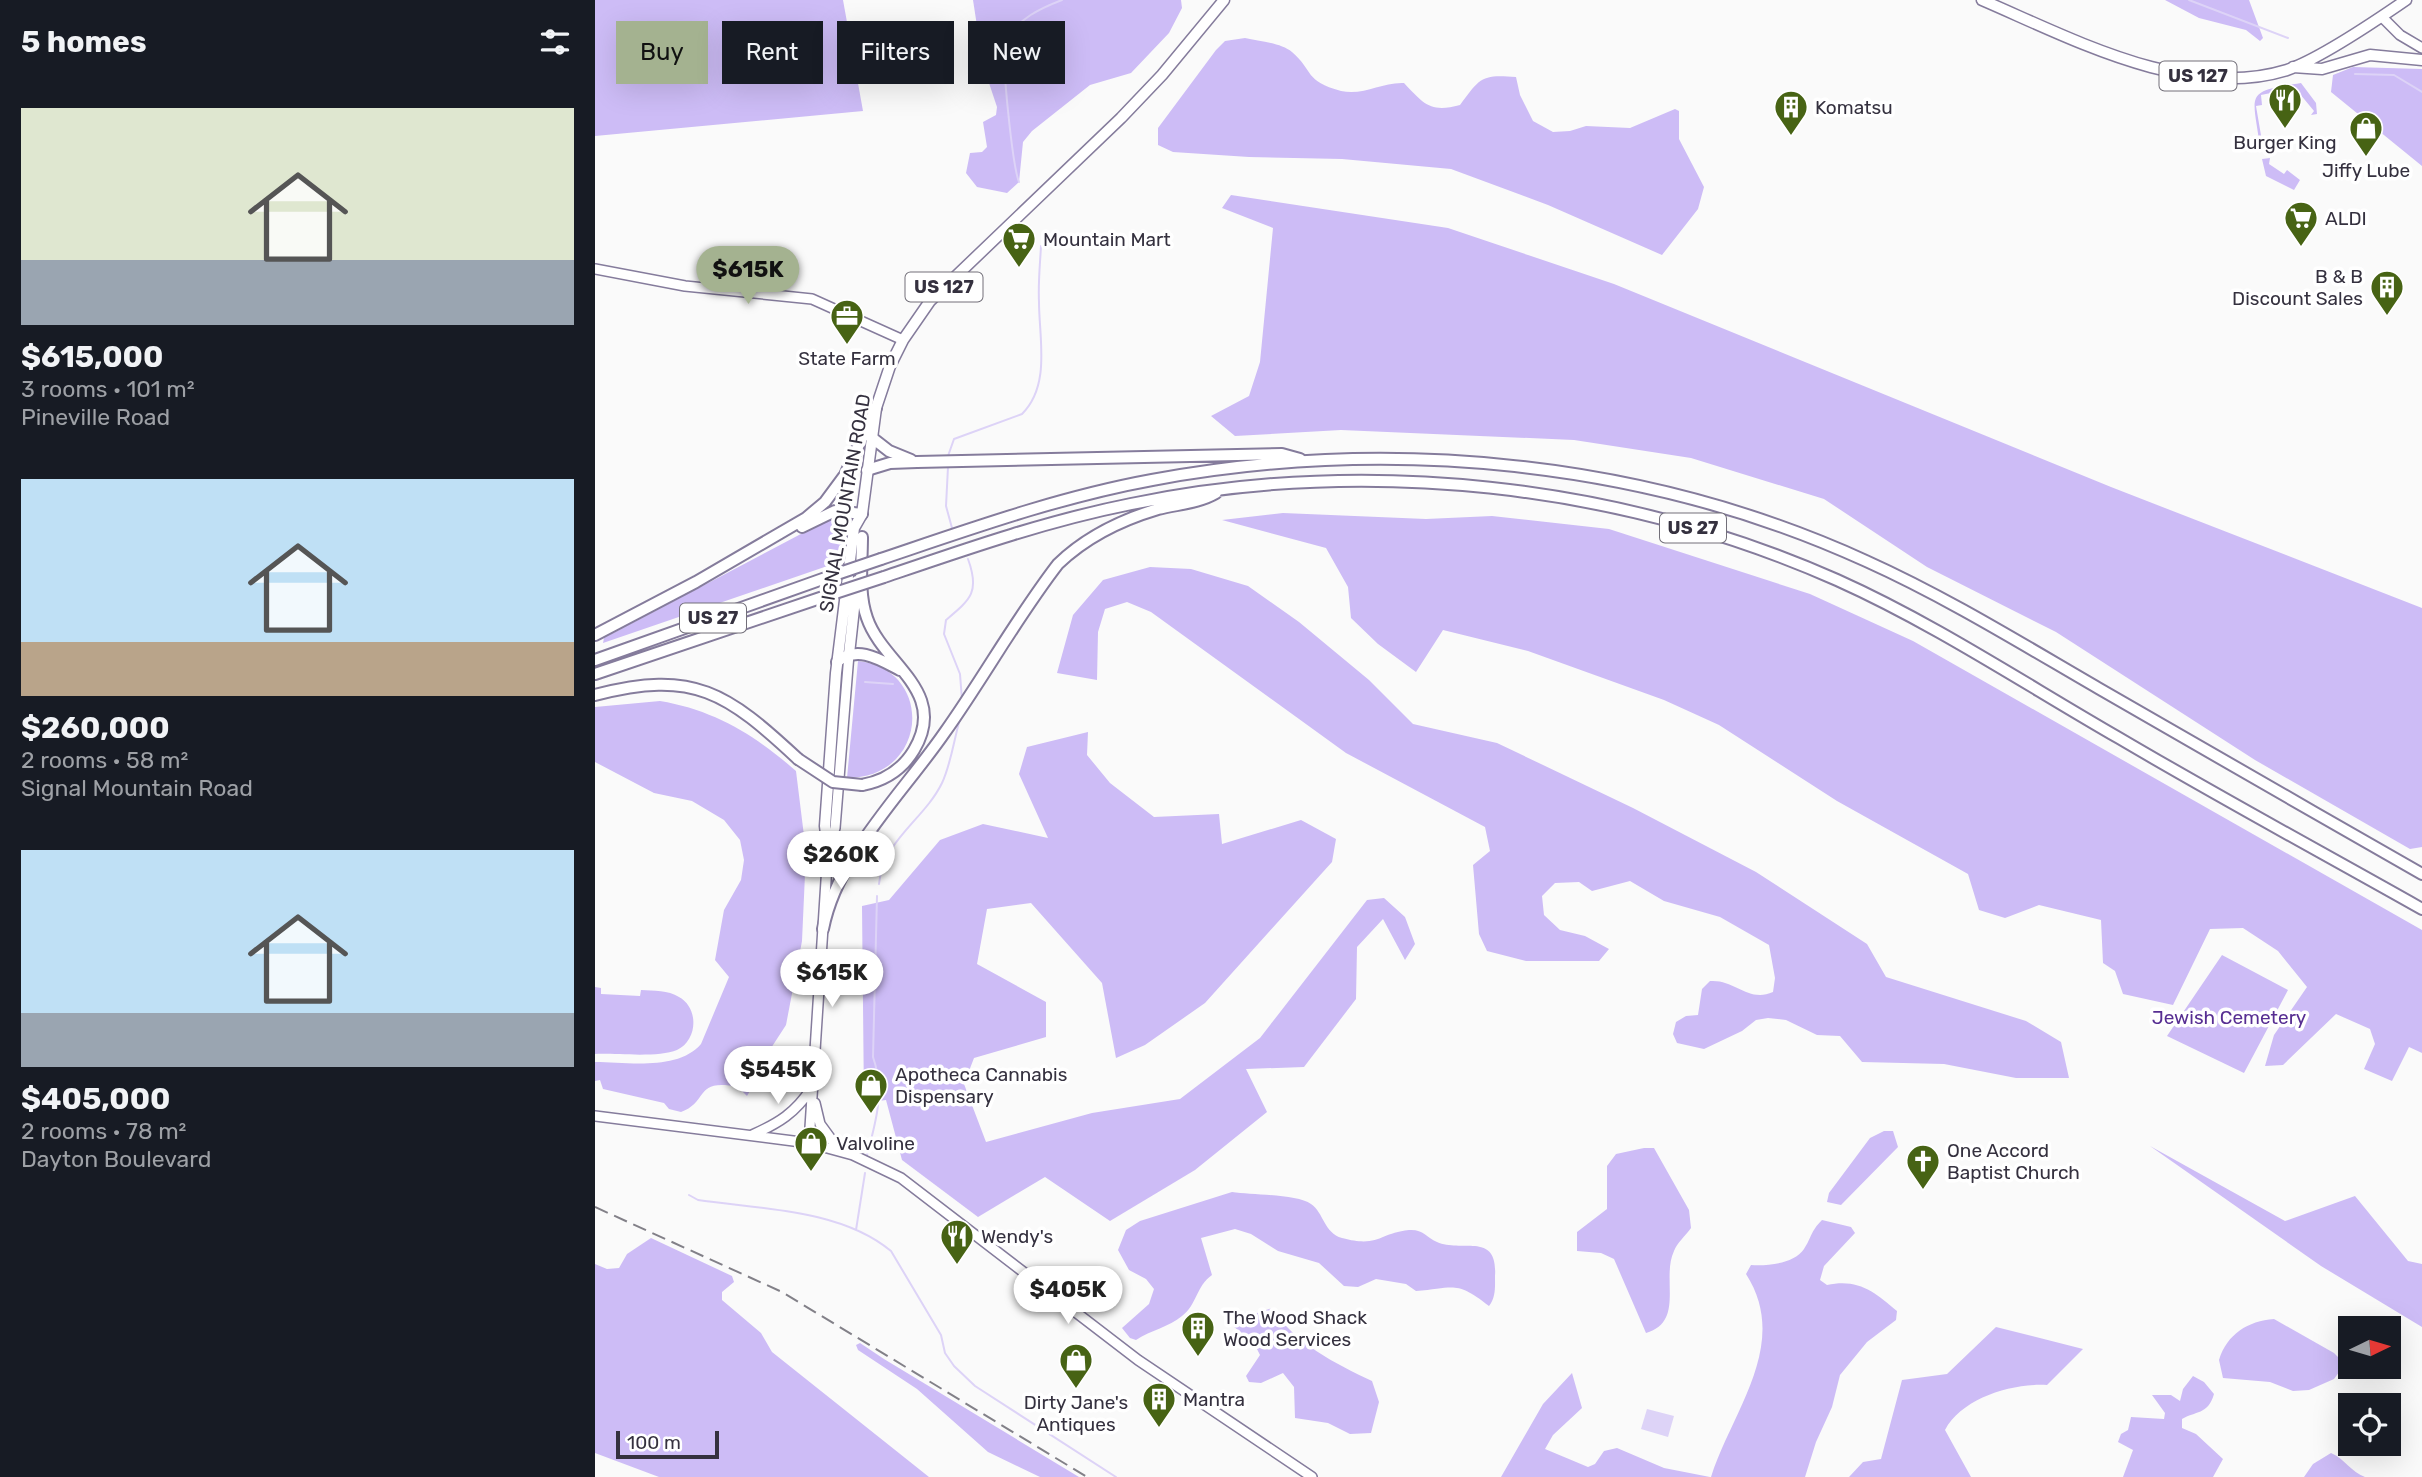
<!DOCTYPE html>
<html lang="en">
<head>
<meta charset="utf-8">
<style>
	:root { --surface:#171b24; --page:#20242c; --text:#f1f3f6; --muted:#9ea1a6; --accent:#a4b290 }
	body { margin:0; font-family:Rubik,sans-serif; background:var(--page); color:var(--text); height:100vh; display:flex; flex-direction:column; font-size:26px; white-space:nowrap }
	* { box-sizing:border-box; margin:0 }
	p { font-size:23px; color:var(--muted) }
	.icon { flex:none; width:38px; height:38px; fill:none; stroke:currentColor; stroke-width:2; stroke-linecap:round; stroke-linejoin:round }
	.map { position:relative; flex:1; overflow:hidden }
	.drawer { display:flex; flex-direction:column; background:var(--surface); width:595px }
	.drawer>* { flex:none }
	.guide { position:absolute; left:21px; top:21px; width:665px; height:63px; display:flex; gap:14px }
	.needle { width:46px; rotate:85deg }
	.tools { position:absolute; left:1743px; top:1316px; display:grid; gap:14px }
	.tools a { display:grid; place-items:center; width:63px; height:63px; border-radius:0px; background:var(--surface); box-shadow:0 7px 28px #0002; font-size:35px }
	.scale { position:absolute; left:21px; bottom:18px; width:103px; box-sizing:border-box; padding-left:7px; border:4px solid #35313f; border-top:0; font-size:19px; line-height:24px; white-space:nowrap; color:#35313f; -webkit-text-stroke:5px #fff; paint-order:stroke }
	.price { position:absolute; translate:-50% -60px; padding:0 16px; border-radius:24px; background:#fff; color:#222; font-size:23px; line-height:46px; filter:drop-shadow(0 2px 4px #0008) }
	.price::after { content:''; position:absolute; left:50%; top:42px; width:21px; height:16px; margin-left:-10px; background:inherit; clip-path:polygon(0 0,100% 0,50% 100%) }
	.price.selected { background:var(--accent); color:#111 }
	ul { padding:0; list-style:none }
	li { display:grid; align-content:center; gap:14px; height:371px; padding:0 21px }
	li span { display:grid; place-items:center; height:217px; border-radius:0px; color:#555 }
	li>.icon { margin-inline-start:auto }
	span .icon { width:126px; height:126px; fill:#fffc; stroke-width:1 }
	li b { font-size:30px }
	h2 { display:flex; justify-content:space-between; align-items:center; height:84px; padding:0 21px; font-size:30px }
	.chip { padding:0 24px; border-radius:0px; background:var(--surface); box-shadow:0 7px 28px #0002; font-size:24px; line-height:63px }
	.chip.selected { background:var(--accent); color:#111 }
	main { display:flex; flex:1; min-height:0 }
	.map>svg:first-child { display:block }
	.green { fill:#cdbcf6 }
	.water { fill:#ddd3f7 }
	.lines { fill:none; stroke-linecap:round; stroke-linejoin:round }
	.stream { stroke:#ddd3f7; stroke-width:2 }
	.secondary-casing { stroke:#857c9c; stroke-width:12 }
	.primary-casing { stroke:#857c9c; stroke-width:13 }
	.highway-casing { stroke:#857c9c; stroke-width:14 }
	.secondary { stroke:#fff; stroke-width:9 }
	.primary { stroke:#fff; stroke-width:10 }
	.highway { stroke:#fff; stroke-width:10 }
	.rail { stroke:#828088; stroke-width:2; stroke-dasharray:14 7; stroke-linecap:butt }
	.highway-bridge-casing { stroke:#857c9c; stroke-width:14; stroke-linecap:butt }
	.highway-bridge { stroke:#fff; stroke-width:10 }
	.labels { text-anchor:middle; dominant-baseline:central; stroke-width:7; stroke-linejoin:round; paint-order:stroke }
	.shield { fill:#fff; stroke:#726f79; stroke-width:2 }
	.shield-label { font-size:18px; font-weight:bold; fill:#35313f }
	.poi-label { font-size:19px; fill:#35313f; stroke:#fff; text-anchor:start }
	.street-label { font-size:19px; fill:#35313f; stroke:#fff }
	.park-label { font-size:19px; fill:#572e92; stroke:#fff }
</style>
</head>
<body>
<main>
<section class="drawer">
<h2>5 homes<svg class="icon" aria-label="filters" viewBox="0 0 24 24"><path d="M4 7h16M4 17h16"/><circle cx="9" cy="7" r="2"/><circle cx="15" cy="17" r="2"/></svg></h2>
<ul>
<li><span style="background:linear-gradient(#dfe7d0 70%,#9aa5b1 0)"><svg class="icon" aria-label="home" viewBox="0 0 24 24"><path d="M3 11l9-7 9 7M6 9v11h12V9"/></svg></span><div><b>$615,000</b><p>3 rooms · 101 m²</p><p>Pineville Road</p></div></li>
<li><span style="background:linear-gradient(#bfe0f5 75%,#b9a48a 0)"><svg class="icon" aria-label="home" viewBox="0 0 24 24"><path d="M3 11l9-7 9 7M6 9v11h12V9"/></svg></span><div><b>$260,000</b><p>2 rooms · 58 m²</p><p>Signal Mountain Road</p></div></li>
<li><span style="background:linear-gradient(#bfe0f5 75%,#9aa5b1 0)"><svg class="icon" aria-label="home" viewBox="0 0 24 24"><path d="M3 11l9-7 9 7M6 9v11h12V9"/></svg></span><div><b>$405,000</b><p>2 rooms · 78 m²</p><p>Dayton Boulevard</p></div></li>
</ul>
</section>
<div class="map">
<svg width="1827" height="1477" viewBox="0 0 1827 1477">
	<rect width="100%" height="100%" fill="#fafafa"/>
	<!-- green -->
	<path class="green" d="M0,0H248L268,111L0,136Z
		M378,0H586L587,8L574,33L536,73L495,85L437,131L428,142L424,182L412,193L382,187L371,173L375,153L387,152L392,147L388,122L401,115L402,107L388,65Z
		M1570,0H1654L1668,38L1665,41L1651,30L1604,18Z
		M650,38C664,41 686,43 697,52C719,71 709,81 746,91C769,96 786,82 809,83C829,104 835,113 865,105C885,78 886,74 921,77L925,95L938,121L958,132L975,131L991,126L1035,128L1080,109L1084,111V139L1109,187L1103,209L1067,255L953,205L856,169L747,159L654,157L578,152L563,145V128L621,50L630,41Z
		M1758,67L1827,69V166L1736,92L1738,75Z
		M1706,83L1721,103L1722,114L1716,115L1719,111L1700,88L1666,95L1667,105L1661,106L1668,147H1665C1658,93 1648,92 1706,83Z
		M1675,158L1674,164L1689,174L1692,170L1705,180L1699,190L1671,176L1667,159Z
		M636,195L853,228L1019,284L1516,487L1827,608V847L1815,849L1660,760L1461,632L1332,567L1229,499L1096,458L979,440L746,430L640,436L616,416L654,396L665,362L678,228L627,208Z
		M688,513L831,519L897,516L1014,529L1215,594L1318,641L1827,930V1053L1814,1047L1797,1081L1769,1069L1780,1044L1775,1029L1741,1014L1688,1065L1670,1066L1679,1035L1712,987L1683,951L1648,928L1615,929L1578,1005L1528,994L1520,971L1508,963L1506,920L1444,905L1410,918L1384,910L1373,874L1242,801L1124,725L1069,700L933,651L848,630L821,672L783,644L756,618L753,587L731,548L627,520Z
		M254,514L247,561L8,643L9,638L240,516Z
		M555,567L596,569L653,586L704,622L774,680L818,724L902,743L1038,808L1161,872L1272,944L1291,977L1431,1021L1466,1042L1474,1078H1421L1349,1064L1267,1062L1245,1036L1222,1035L1191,1020L1173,1018L1161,1020L1147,1031L1109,1049L1082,1043L1078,1034L1081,1022L1091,1016L1103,1015L1107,989L1115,981C1140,979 1153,1003 1178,992L1180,978L1174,945L1125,917L1069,901L1035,881L997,891L984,882L960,883L947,896L949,915L965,930L990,936L1014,949L1004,961H931L892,951L884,934L878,865L895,851L890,827L751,753L556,612L532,602L510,609L503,632L502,680L462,673L478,615L508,580Z
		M263,661C340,669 334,778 252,778Z
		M65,701C119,710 160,735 201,771L211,852L207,941L191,1025L165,1065L164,1075L152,1096L143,1087C99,1078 114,1102 86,1112L74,1109L69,1103L8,1089L5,1080L0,1081V1062C32,1062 83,1071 106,1044L134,977L120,960L129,910L146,880L149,860L145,840L129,820L97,801L59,793L0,762V707Z
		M493,732L492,755L515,783L559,817L624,814L627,844L706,820L741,839L737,862L610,1003L550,1045L521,1058L507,983L436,903L392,909L382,964L451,1002V1037L379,1058L369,1084L391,1142L497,1113L585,1099L665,1038L772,900L789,898L810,917L820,944L810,960L788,919L762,947L761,999L709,1067L651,1069L672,1112L600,1170L515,1221L450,1177L383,1217L307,1160L291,1100L269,1103L267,906L294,900L345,840L388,824L453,838L424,774L432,747Z
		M1627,955L1693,990L1649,1073L1572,1036Z
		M0,987L6,988V994L45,996L46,990C59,991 73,990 84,997C104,1008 103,1040 82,1050C63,1058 21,1053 0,1054Z
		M1289,1131H1298L1303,1147L1246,1205L1232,1202L1234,1193L1275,1138Z
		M1555,1146L1690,1221L1760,1196L1813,1261L1827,1264V1327L1726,1266Z
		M1049,1148H1059L1094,1210L1096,1228C1091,1235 1082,1243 1079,1251C1066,1278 1090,1322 1051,1333L1019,1259L1006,1253L982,1251V1232L1012,1209V1166L1021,1154Z
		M637,1192C657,1195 702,1194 716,1204C729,1213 729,1233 747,1238C784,1248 784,1233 814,1230C828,1229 831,1237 842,1242C867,1253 903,1231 900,1276C900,1287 901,1297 894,1306C861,1280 860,1288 821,1291L811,1284L781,1279L763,1287L749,1286L724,1263L683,1251L656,1234L640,1229L606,1238L617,1275C601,1286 602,1305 587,1316C574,1327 556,1330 541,1340L535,1338L527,1328L554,1304L559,1289L551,1279L534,1270L523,1250L531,1230L545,1221Z
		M1227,1220L1256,1227L1260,1233L1229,1266L1225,1280L1232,1285C1263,1278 1280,1292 1302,1311L1301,1320L1272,1342L1245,1375L1237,1407L1221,1442L1210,1477H1116C1137,1411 1196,1344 1151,1274L1156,1265C1172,1266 1199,1264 1209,1249C1217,1237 1215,1232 1227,1220Z
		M56,1238L137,1276L139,1282L127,1292V1300L166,1333L177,1352L334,1477H64L0,1453V1264L12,1269L24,1268L32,1254Z
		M677,1308C699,1343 741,1364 777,1381L784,1402L776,1433L755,1434L733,1423L700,1418L699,1387L688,1373L666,1383L654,1382L651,1376L665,1355L659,1343L633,1322L636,1312L662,1313Z
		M1679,1319L1739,1353L1750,1364L1739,1379L1714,1390L1698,1391L1675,1382L1628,1378L1624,1360C1632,1334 1653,1321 1679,1319Z
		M1401,1327L1488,1349L1452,1385C1417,1383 1367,1398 1350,1430L1376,1477H1254L1268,1462L1286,1459L1307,1380L1352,1374Z
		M265,1343L289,1359L484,1477H445L393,1452L322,1389L263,1350L261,1345Z
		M977,1373L987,1408L958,1435L950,1449L993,1467L1000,1464L1009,1451L1022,1448L1069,1468L1115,1477H906L948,1404Z
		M1598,1376L1609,1382L1619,1394C1613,1415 1600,1411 1587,1419V1428L1601,1434L1628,1459L1618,1477H1528L1538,1450L1523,1442L1526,1434L1533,1430L1536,1417L1569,1419L1570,1413L1557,1395H1576L1585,1401L1588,1389Z
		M1736,1453C1750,1459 1756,1472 1770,1477H1709L1718,1464Z"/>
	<!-- water -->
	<path class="water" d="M1052,1409L1079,1416L1073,1437L1046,1429Z"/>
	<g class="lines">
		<!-- stream -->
		<path class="stream" d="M1594,0L1693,38
			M1760,74L1799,75L1827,92
			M424,182C418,167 405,54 411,41C422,19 446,8 467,0
			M353,456L359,439L427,414C456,385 444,338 444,302C443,283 445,265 446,246
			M353,467L351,506L357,528
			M270,682L298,684
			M367,700L365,674L349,634L351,620C376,599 385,592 373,559
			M284,884C288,840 329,820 347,783C356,764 359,739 365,719
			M272,1155C281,1122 290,1091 278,1057L282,896
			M94,1195L103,1200C165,1209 246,1209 296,1251L346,1335L350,1353L359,1366L380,1386L521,1477
			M261,1230L270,1173"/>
		<defs>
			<path id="secondary" d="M1787,17L1805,35L1827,48
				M0,269L90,286L217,299L308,340
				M220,1103L225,1124L244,1150
				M0,1116L214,1143L258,1155L306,1178L543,1360L717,1477
				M157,1135C184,1123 200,1113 216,1089
				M214,1143L233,850L240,828L254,654"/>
			<path id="primary" d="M1387,0C1478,39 1592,101 1692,70C1725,59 1782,20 1811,0
				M1698,67L1727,69L1775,55L1827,60
				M254,654L262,581
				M233,850L230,826L241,673L259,528L267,514L281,408L295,366L308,340L335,301L526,118L567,75L629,0"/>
			<path id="highway" d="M276,437L294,451L316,460
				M272,470L295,463L322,462L687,454L705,459
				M207,527L240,511L267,514
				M286,559C375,529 464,497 557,480C794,436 1050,460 1271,561C1351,597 1427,644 1503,688C1611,751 1719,812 1827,874
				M289,577C371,549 451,521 536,504C770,456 1023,483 1242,580C1340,624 1430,684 1524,738C1624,797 1726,852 1827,909
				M0,635L101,582L211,518L230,502L250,475L281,408
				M0,660L236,576
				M242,662C262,645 284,659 305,670
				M0,674L234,595
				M0,695C99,669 132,693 203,759
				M267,785C289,781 307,770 319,750C354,691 288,665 272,618C263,593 267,563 267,537
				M233,850L241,859H256
				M228,929C242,856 308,793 350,732C389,677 422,617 463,564C491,537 526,520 563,509C583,504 604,503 621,493"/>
		</defs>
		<!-- secondary casing -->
		<use href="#secondary" class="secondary-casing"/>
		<!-- primary casing -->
		<use href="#primary" class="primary-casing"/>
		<!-- highway casing -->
		<use href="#highway" class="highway-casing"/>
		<!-- secondary -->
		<use href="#secondary" class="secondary"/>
		<!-- primary -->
		<use href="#primary" class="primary"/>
		<!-- highway -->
		<use href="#highway" class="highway"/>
		<!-- rail -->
		<path class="rail" d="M0,1207L187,1292L492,1477"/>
		<defs>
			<path id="highway-bridge" d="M236,576L286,559
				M234,595L289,577
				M203,759L238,782L267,785"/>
		</defs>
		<!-- highway-bridge casing -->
		<use href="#highway-bridge" class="highway-bridge-casing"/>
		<!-- highway-bridge -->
		<use href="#highway-bridge" class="highway-bridge"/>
	</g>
	<!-- icons -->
	<defs>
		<symbol id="restaurant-pin" viewBox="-11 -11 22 30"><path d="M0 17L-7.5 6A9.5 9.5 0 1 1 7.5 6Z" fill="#476314" stroke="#fff"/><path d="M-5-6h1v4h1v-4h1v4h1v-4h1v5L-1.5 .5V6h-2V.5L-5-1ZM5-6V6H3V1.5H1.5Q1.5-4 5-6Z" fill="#fff"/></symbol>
		<symbol id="building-pin" viewBox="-11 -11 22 30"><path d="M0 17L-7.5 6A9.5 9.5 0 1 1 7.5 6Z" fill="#476314" stroke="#fff"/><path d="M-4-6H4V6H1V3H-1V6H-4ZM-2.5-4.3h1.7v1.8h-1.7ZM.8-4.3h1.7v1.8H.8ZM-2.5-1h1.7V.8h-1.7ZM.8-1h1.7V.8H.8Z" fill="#fff"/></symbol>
		<symbol id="shop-pin" viewBox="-11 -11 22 30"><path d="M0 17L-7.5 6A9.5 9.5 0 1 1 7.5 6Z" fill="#476314" stroke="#fff"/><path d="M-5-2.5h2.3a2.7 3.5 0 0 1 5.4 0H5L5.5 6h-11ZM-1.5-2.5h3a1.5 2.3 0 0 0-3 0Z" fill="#fff"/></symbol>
		<symbol id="supermarket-pin" viewBox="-11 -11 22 30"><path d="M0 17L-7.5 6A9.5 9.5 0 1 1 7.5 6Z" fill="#476314" stroke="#fff"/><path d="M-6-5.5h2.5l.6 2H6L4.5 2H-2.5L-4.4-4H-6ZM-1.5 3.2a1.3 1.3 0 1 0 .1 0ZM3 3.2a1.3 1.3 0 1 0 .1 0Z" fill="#fff"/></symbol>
		<symbol id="office-pin" viewBox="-11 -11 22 30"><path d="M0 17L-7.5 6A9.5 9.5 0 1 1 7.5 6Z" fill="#476314" stroke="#fff"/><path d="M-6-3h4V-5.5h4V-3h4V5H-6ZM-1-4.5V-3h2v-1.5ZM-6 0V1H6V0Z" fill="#fff"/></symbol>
		<symbol id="church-pin" viewBox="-11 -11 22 30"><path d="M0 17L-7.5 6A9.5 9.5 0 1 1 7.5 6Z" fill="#476314" stroke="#fff"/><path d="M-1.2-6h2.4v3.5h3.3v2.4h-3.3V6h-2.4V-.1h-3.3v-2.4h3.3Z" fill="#fff"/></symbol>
	</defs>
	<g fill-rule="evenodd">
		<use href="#restaurant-pin" x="1671" y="81" width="38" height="52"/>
		<use href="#building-pin" x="1177" y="88" width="38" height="52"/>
		<use href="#shop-pin" x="1752" y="109" width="38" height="52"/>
		<use href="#supermarket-pin" x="1687" y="199" width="38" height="52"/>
		<use href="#supermarket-pin" x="405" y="220" width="38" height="52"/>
		<use href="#building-pin" x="1773" y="268" width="38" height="52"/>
		<use href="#office-pin" x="233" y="297" width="38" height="52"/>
		<use href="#shop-pin" x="257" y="1066" width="38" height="52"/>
		<use href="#shop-pin" x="197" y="1124" width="38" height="52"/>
		<use href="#church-pin" x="1309" y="1142" width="38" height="52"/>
		<use href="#restaurant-pin" x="343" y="1217" width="38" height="52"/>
		<use href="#building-pin" x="584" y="1309" width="38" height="52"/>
		<use href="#shop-pin" x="462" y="1341" width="38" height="52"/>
		<use href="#building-pin" x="545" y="1380" width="38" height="52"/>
	</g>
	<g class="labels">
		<!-- shield labels -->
		<g class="shield">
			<rect x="1564.5" y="61.5" width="77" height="29" rx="5"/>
			<rect x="310.5" y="272.5" width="77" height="29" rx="5"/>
			<rect x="1065" y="513.5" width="66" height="29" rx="5"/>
			<rect x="85" y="603.5" width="66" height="29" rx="5"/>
		</g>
		<g class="shield-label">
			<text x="1603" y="76">US 127</text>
			<text x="349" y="287">US 127</text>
			<text x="1098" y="528">US 27</text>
			<text x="118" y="618">US 27</text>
		</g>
		<!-- poi labels -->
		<g class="poi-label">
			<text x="1220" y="107">Komatsu</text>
			<text x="1690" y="142" text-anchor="middle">Burger King</text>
			<text x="1771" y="170" text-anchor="middle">Jiffy Lube</text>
			<text x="1730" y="218">ALDI</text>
			<text x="448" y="239">Mountain Mart</text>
			<text x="1768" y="276" text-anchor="end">B &amp; B<tspan x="1768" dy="22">Discount Sales</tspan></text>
			<text x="252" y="358" text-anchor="middle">State Farm</text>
			<text x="300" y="1074">Apotheca Cannabis<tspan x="300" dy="22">Dispensary</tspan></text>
			<text x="241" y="1143">Valvoline</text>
			<text x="1352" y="1150">One Accord<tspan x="1352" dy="22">Baptist Church</tspan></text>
			<text x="386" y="1236">Wendy's</text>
			<text x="628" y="1317">The Wood Shack<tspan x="628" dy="22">Wood Services</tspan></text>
			<text x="588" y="1399">Mantra</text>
			<text x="481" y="1402" text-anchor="middle">Dirty Jane's<tspan x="481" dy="22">Antiques</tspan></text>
		</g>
		<!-- street labels -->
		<g class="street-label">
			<text transform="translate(250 503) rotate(-80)">SIGNAL MOUNTAIN ROAD</text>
		</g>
		<!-- park labels -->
		<g class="park-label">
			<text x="1634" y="1017">Jewish Cemetery</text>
		</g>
	</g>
</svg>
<div class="tools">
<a><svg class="needle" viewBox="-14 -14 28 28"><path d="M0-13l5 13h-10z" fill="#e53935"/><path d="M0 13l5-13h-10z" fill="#9ea1a6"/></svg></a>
<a><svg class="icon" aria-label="locate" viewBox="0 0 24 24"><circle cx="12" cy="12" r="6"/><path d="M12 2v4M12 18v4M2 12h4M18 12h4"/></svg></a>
</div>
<div class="scale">100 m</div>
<b class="price selected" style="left:153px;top:306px">$615K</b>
<b class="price" style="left:246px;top:891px">$260K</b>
<b class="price" style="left:237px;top:1009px">$615K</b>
<b class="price" style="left:183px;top:1106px">$545K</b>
<b class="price" style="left:473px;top:1326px">$405K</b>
<div class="guide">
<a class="chip selected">Buy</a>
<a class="chip">Rent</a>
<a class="chip">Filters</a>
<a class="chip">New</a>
</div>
</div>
</main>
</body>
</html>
